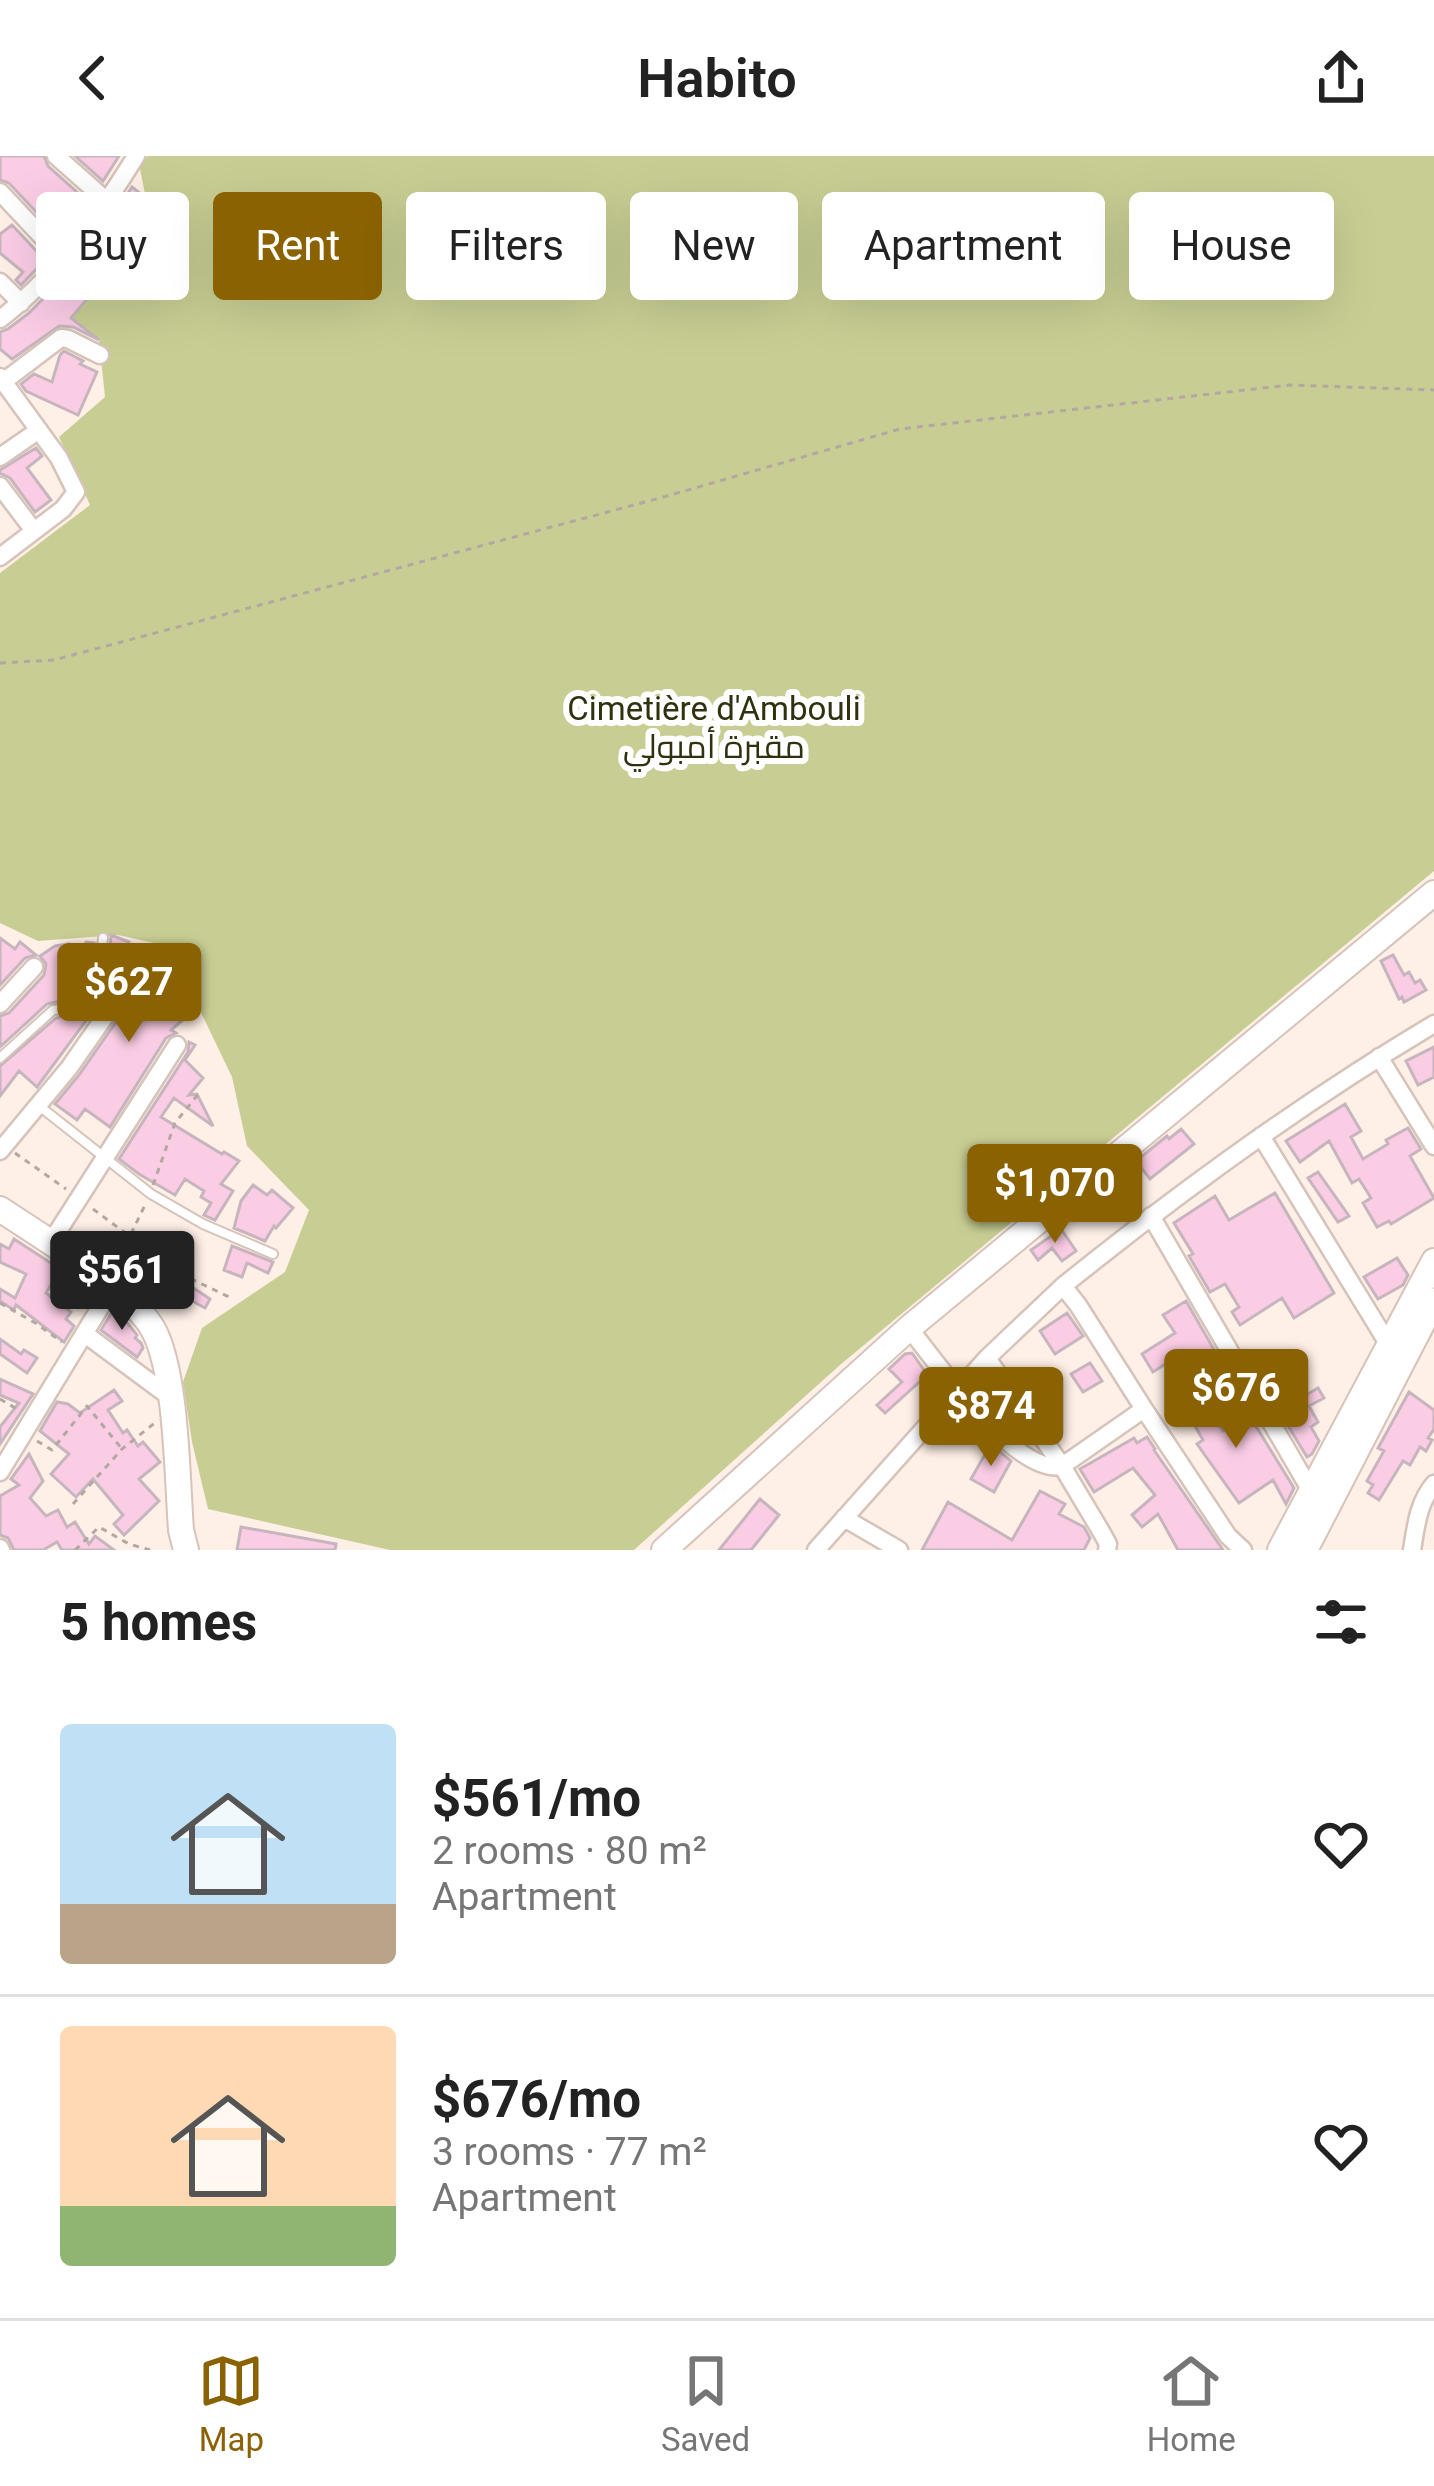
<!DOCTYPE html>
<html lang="en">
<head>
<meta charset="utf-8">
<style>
	:root { --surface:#fff; --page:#f2f2f2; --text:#222; --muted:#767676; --line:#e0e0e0; --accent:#8a6201 }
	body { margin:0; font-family:Roboto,Cairo,sans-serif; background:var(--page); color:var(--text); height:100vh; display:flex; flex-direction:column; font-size:45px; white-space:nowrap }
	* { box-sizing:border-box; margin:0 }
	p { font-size:39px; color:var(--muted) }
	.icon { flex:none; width:66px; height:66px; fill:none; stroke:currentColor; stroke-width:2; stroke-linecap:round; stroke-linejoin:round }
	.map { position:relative; height:1394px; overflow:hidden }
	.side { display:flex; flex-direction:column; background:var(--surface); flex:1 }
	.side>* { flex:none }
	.guide { position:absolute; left:36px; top:36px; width:1362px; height:108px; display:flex; gap:24px }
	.price { position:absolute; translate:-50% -102px; padding:0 27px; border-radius:12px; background:var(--accent); color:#fff; font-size:39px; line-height:78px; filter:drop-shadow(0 3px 6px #0008) }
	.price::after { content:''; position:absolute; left:50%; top:72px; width:36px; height:27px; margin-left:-18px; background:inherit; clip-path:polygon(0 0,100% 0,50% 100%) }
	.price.current { background:#222; color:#fff }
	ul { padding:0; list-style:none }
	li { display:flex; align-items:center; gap:36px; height:300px; padding:0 60px }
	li+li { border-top:3px solid var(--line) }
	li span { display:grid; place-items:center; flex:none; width:336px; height:240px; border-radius:12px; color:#555 }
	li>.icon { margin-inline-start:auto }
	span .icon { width:144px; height:144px; fill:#fffc; stroke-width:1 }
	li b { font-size:51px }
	h2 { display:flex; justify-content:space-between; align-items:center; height:144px; padding:0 60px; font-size:51px }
	.chip { padding:0 42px; border-radius:12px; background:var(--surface); box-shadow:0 12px 48px #0002; font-size:42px; line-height:108px }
	.chip.current { background:var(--accent); color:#fff }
	header { display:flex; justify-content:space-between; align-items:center; height:156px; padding:0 60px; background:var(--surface); font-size:54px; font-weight:600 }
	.dock { display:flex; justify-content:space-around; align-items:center; height:168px; border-top:3px solid var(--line); background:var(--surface); font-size:33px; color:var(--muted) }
	.dock a { display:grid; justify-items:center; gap:6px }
	.dock .current { color:var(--accent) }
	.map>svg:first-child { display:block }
	.green { fill:#c8ce93 }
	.building { fill:#fbcde5; stroke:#c7b5be; stroke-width:3 }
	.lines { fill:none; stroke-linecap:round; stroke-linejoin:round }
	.lane-casing { stroke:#d6c3ba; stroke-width:12 }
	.street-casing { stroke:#d6c3ba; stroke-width:21 }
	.secondary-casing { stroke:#d6c3ba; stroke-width:28 }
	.path { stroke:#b3a7a1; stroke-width:3; stroke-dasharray:6 6; stroke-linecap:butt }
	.lane { stroke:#fff; stroke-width:8 }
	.street { stroke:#fff; stroke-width:16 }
	.secondary { stroke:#fff; stroke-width:24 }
	.labels { text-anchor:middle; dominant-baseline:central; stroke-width:12; stroke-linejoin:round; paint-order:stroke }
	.park-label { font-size:33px; fill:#2f310f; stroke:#fff }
</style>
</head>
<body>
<header><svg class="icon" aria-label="back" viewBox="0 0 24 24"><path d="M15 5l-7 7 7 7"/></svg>Habito<svg class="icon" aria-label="share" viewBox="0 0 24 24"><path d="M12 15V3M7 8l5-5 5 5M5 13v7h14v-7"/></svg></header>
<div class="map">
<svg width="1434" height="1394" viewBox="0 0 1434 1394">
	<rect width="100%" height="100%" fill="#feefe7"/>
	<!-- green -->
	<path class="green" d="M148,0H1434V715L840,1209L634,1394H390L208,1353L192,1286L183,1226L202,1172L285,1116L309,1054L247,990L232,921L195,844L190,795L118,779L38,785L0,767V417L90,349L59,281L105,241L99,183L73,162L150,63L139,8Z"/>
	<!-- building -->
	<path class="building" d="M0,0H44L48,10L87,45L56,77L9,27L0,24Z
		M75,0H119L103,25Z
		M132,31L152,47L127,76L137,83L101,123L103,124L71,162L99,184L73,171L59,170L12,203L0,193V176L8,173L29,157L68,117L118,53Z
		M12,69L45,104L21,129L16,124L23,116L0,97V78Z
		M64,195L83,205L80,208L97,216L78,259L26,235L21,228L34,218L52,226L60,199Z
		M36,292L42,300L27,312L51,344L35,356L10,322L0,317V314Z
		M111,779L129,786L127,792L136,795L116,823L107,817L93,838L102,843L37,931L19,915L0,940V910L56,862L72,858L102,814L110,794Z
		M0,782L15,793L20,786L36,799L25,802L0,829Z
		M86,786L94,787L91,799L61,845L47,848L0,891V860L9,857L44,819L46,808L40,800L55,790L69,788L72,808Z
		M160,790L188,811L175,829L187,839L176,852L185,862L171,874L176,877L166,882L110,971L85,953L77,964L55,948L79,919L153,813L156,806L153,798Z
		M1393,799L1404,819L1409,816L1415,827L1420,824L1426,834L1404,846L1402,841L1399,843L1381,805Z
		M189,886L195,889L185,904L203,922L189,939L197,938L213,970L174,942L161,961L222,998L224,996L239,1005L221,1028L233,1035L215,1064L204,1059L211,1047L201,1041L204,1035L185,1023L175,1039L139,1018L119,1003L188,896Z
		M1434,891V921L1418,929L1406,905Z
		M1345,948L1361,975L1351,981L1363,1003L1388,988L1386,984L1408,972L1421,993L1410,1000L1434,1042L1391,1068L1389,1065L1377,1071L1363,1047L1371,1042L1359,1023L1352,1027L1329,985L1300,1006L1286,985Z
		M1181,973L1194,988L1150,1023L1136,1005L1167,980L1169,983Z
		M1318,1016L1349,1060L1338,1066L1308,1022Z
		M253,1029L267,1039L272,1034L293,1052L276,1072L274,1070L265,1085L234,1072L241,1045Z
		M1275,1037L1334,1137L1294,1162L1282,1142L1240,1169L1232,1156L1239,1151L1225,1128L1210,1136L1189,1100L1193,1098L1174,1067L1215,1040L1229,1064Z
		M1061,1073L1076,1095L1062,1105L1052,1092L1038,1104L1031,1094Z
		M14,1083L60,1113L46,1137L71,1156L66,1163L74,1170L64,1186L16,1149L14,1154L0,1145V1133L15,1142L26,1118L0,1106V1088L9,1093Z
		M232,1090L273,1106L268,1117L247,1107L242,1121L224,1114Z
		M1397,1102L1408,1119L1403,1129L1378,1143L1364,1121Z
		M180,1123L210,1143L205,1152L187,1142L183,1150L169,1142Z
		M1186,1145L1220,1204L1196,1220L1181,1198L1153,1216L1142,1198L1175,1177L1163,1159Z
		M114,1153L129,1169L137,1179L135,1182L141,1187L143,1192L137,1201L101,1174Z
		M1067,1157L1083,1180L1055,1198L1040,1175Z
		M0,1183L21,1198L24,1194L37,1202L27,1217L0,1198Z
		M912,1197L936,1231L926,1220L885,1257L877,1249L902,1226L889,1213L905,1198Z
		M1090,1207L1102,1225L1083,1236L1071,1218Z
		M0,1223L33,1238L0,1288V1271L19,1247L0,1239Z
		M1197,1229L1223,1275L1249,1259L1294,1332L1286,1348L1273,1324L1239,1347L1197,1288L1203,1284L1178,1240Z
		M1318,1232L1324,1242L1309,1250L1318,1266L1311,1271L1319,1285L1312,1298L1307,1301L1279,1255Z
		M114,1234L122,1245L108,1254L123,1277L127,1274L138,1290L143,1286L160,1306L139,1323L159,1345L124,1379L114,1368L123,1359L93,1323L76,1341L51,1318L69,1298L40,1275L57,1246L68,1248L80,1257Z
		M1409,1236L1434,1254V1273L1428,1282L1432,1284L1426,1295L1420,1291L1410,1309L1403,1305L1379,1344L1368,1337L1373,1329L1367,1325L1384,1295L1378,1292Z
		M1147,1281L1155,1293L1154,1294L1223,1394H1178L1158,1358L1142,1371L1132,1359L1155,1339L1133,1312L1094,1336L1080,1313L1134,1282L1137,1287Z
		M991,1288L1011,1305L994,1336L971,1323Z
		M29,1298L43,1325L30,1342L46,1360L58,1354L67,1371L75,1366L89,1388L95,1380L114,1394H62L57,1386L43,1394H14L8,1382L0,1379V1340L19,1329L11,1323Z
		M1040,1335L1065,1348L1059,1358L1084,1371L1090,1382L1084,1394H922L948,1346L1012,1384Z
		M760,1343L779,1359L751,1394H719Z
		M241,1371L336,1388L335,1394H237Z"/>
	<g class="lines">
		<defs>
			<path id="lane" d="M0,902L53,854L65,853C80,832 102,809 103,782
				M38,949L151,1038L203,1068L273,1098"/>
			<path id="street" d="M56,0L108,46
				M0,36L63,103
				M0,126L21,147
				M0,163C57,120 99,60 136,0
				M0,221L59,302L76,336L63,353L0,401
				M3,226L61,182L68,183L100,199
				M0,301L39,274
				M0,330L34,375
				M0,848L34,811
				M1379,901L1434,990
				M1261,980L1392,1194
				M0,995L69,912L143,806
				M1151,1060L1311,1335
				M51,1086L177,889
				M1063,1130C1181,1035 1303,946 1434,868
				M909,1172C936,1206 1016,1320 1062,1310L1144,1253L1228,1380L1243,1394
				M85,1178L170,1241
				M987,1202L1062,1310L1102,1377L1108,1388L1107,1394
				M0,1316L112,1132
				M844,1362L899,1394
				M0,1392L1,1394
				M816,1394L987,1202L1063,1130L1078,1149L1144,1253
				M1412,1394C1416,1370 1418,1347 1434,1328"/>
			<path id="secondary" d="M0,1053C40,1080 131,1134 153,1173C177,1217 177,1321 181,1374L186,1394
				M664,1394L909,1172L1434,737
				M1280,1394L1434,1105
				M1305,1394L1434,1145"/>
		</defs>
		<!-- lane casing -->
		<use href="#lane" class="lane-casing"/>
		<!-- street casing -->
		<use href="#street" class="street-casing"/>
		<!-- secondary casing -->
		<use href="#secondary" class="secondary-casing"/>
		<!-- path -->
		<path class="path" d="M0,507L54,504L660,342L900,273L1290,229L1434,234
			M15,997L66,1033
			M153,1029L175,967L200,936
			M93,1053L179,1117L229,1141
			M110,1107L129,1082L145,1049
			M0,1147L37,1168L62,1186
			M0,1243L17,1253
			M37,1285L52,1294L87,1250L122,1293
			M73,1348L122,1293L156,1266
			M75,1394L99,1371L129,1388L150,1394"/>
		<!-- lane -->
		<use href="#lane" class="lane"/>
		<!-- street -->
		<use href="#street" class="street"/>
		<!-- secondary -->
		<use href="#secondary" class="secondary"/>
	</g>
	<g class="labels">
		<!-- park labels -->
		<g class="park-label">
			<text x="714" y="552">Cimetière d'Ambouli<tspan x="714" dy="38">مقبرة أمبولي</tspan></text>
		</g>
	</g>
</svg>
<b class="price" style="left:129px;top:889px">$627</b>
<b class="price" style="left:1055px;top:1090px">$1,070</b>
<b class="price current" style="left:122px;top:1177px">$561</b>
<b class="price" style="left:1236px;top:1295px">$676</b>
<b class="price" style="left:991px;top:1313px">$874</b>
<div class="guide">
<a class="chip">Buy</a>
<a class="chip current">Rent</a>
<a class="chip">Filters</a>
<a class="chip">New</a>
<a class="chip">Apartment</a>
<a class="chip">House</a>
</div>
</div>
<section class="side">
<h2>5 homes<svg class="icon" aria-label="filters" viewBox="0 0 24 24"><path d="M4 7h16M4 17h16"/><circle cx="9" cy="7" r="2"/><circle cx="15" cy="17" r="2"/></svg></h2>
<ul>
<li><span style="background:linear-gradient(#bfe0f5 75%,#b9a48a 0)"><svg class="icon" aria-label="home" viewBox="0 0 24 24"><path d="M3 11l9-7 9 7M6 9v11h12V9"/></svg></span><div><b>$561/mo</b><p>2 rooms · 80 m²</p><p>Apartment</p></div><svg class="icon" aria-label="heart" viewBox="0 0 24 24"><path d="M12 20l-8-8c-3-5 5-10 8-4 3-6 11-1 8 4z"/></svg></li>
<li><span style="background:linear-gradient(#ffd9b3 75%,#8fb573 0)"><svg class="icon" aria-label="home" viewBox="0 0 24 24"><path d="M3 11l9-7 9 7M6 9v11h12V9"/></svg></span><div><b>$676/mo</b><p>3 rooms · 77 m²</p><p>Apartment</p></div><svg class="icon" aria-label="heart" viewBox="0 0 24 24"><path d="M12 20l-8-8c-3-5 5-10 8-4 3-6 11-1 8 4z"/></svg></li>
</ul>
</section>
<nav class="dock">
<a class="current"><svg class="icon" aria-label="map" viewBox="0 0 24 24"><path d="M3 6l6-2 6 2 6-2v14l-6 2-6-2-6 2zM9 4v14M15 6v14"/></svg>Map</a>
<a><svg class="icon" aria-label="saved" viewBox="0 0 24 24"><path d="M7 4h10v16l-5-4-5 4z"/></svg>Saved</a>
<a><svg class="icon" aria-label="home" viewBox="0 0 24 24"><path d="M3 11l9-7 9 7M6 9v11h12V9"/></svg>Home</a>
</nav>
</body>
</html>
